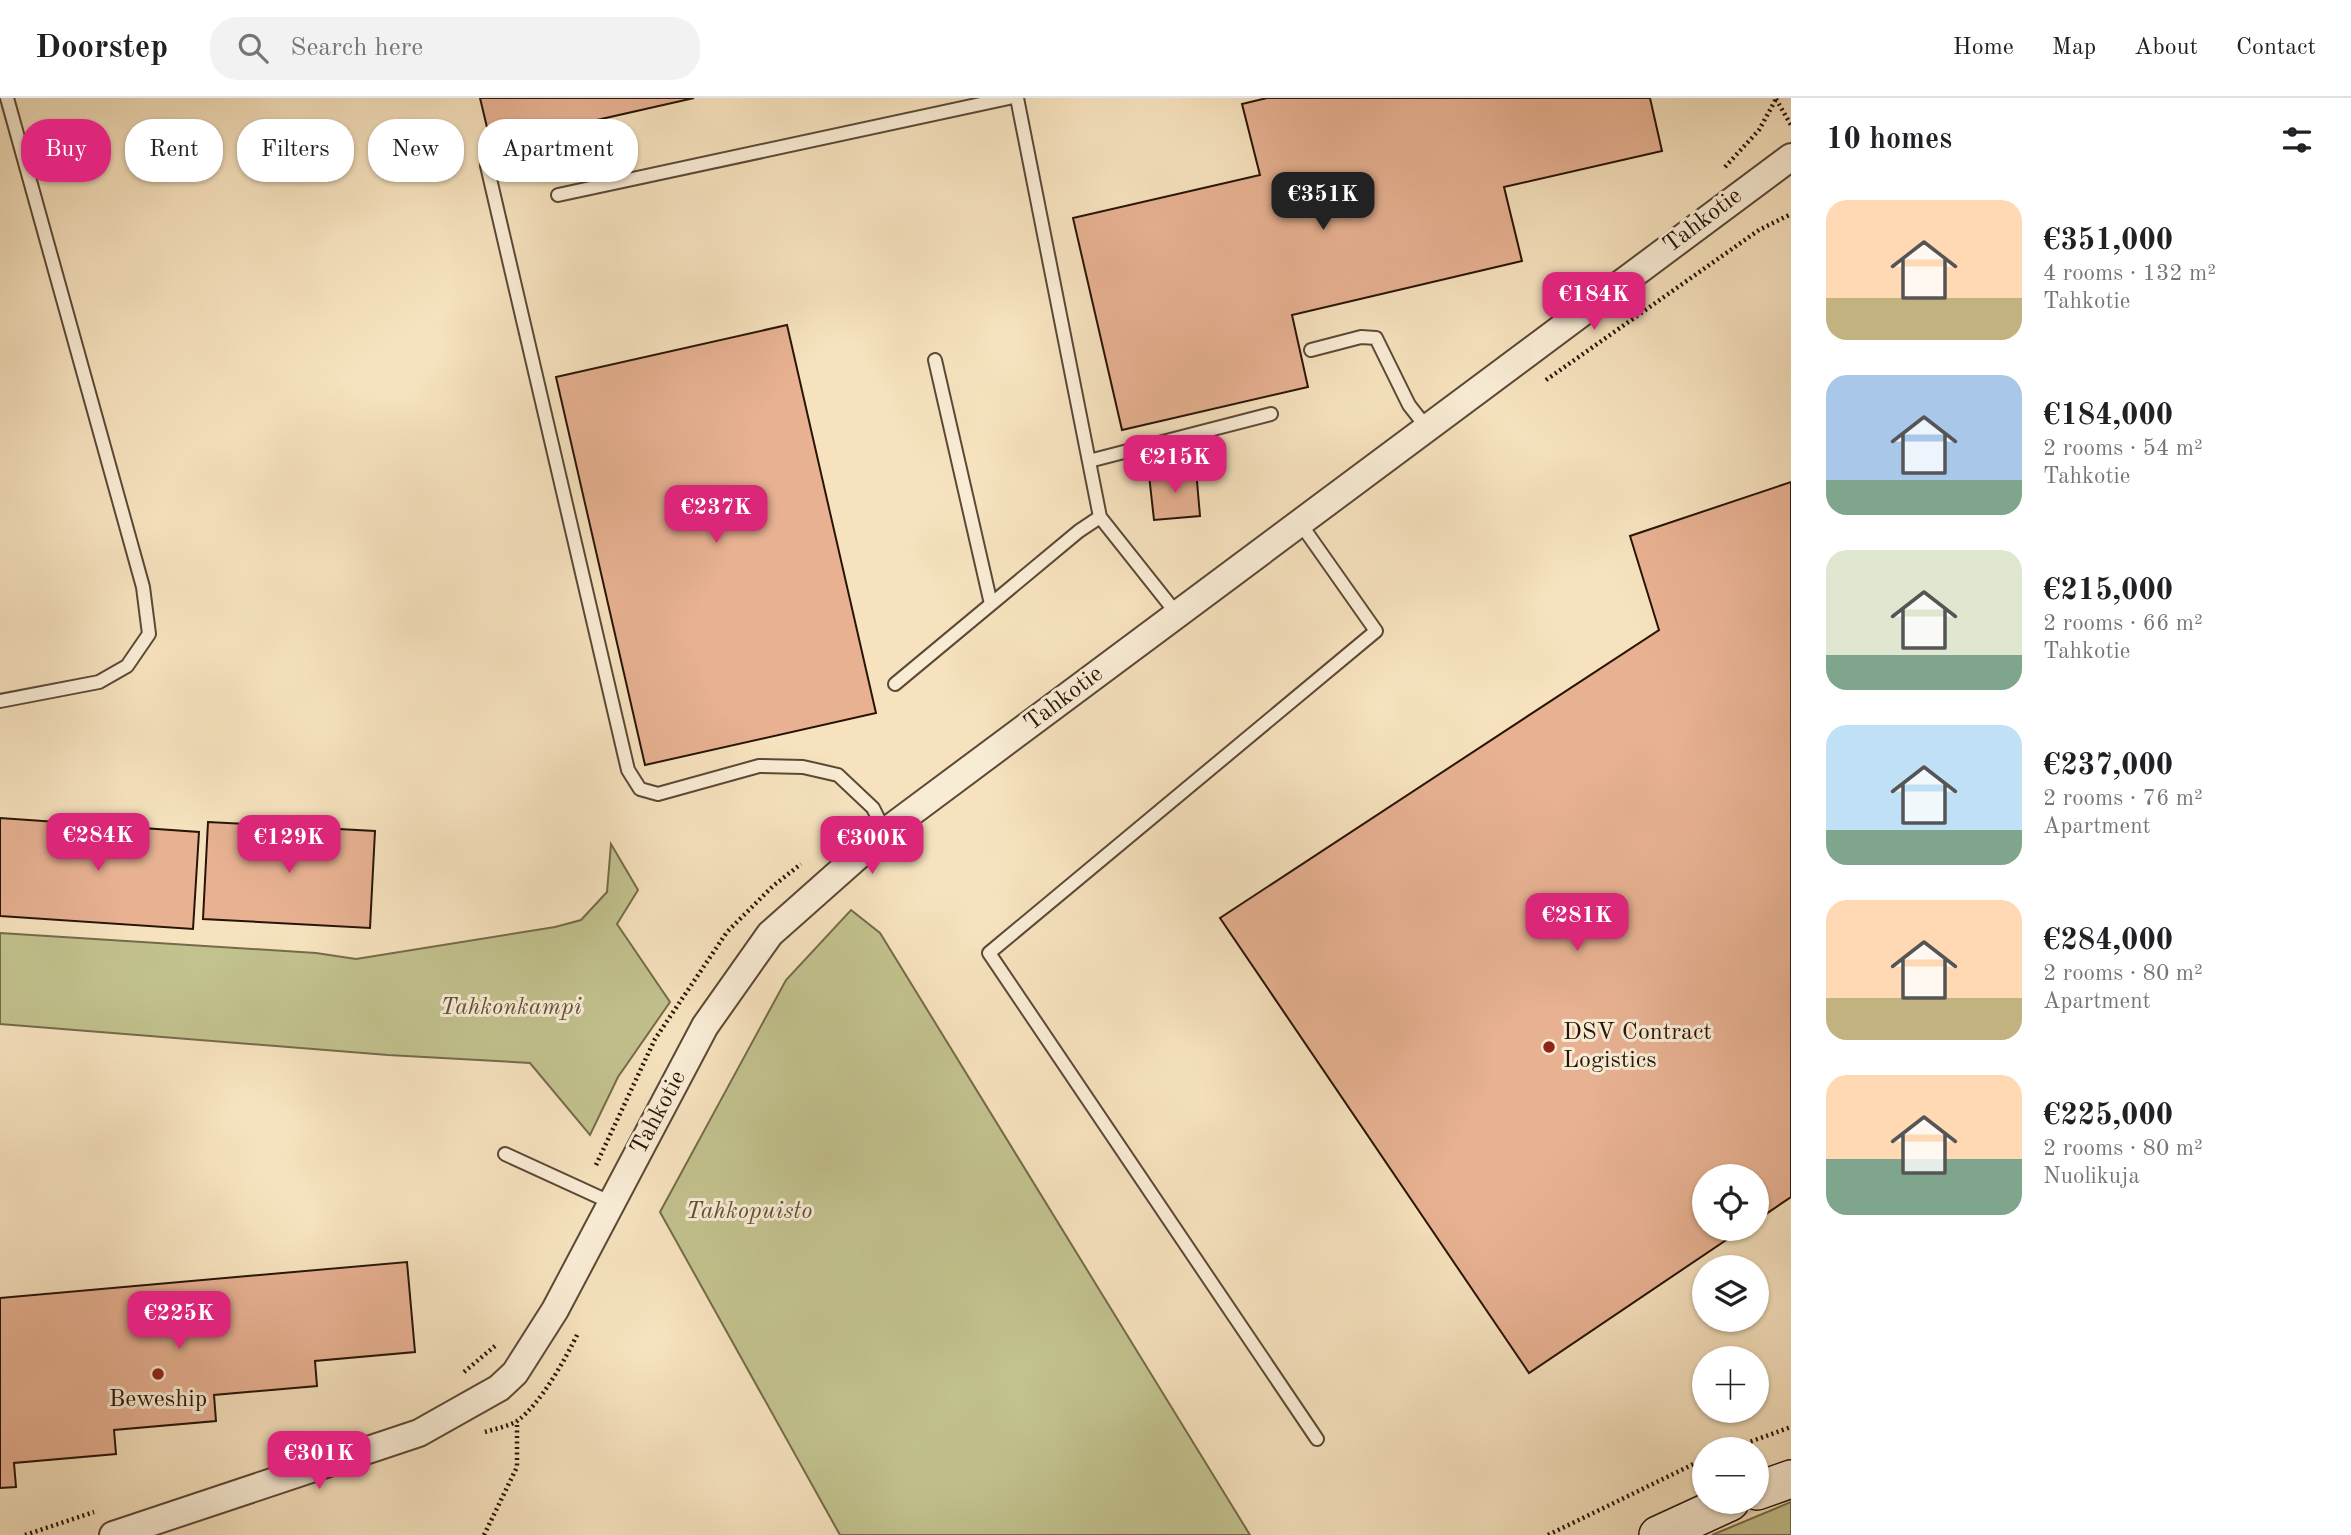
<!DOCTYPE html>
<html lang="en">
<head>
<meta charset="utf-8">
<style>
	:root { --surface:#fff; --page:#f2f2f2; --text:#202124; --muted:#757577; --line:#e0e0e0; --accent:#db2777 }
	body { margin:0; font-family:"Old Standard TT",serif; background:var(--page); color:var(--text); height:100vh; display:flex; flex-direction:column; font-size:26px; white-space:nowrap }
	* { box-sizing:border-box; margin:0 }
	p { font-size:23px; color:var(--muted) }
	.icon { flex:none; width:38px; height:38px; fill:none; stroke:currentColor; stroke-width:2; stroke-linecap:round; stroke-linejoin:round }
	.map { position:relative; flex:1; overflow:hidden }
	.sheet { display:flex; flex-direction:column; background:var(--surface); width:560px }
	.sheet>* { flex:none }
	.hud { position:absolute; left:21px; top:21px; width:665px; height:63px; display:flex; gap:14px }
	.controls { position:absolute; left:1692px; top:1066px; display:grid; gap:14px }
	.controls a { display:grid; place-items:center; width:77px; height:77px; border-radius:50%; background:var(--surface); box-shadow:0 2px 5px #0004; font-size:35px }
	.price { position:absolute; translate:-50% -60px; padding:0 16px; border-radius:14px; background:var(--accent); color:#fff; font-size:23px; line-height:46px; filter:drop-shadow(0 2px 4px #0008) }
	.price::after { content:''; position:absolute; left:50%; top:42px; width:21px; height:16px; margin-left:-10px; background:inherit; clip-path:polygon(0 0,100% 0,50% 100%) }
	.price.current { background:#222; color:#fff }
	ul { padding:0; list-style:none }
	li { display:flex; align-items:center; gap:21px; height:175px; padding:0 35px }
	li span { display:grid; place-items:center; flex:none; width:196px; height:140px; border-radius:21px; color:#555 }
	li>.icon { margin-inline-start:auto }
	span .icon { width:84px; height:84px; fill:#fffc; stroke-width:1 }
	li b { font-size:30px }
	h2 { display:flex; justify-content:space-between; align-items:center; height:84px; padding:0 35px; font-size:30px }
	.tag { padding:0 24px; border-radius:28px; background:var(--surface); box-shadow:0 2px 5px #0004; font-size:24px; line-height:63px }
	.tag.current { background:var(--accent); color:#fff }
	header { display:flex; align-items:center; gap:42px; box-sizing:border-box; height:98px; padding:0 35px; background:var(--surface); border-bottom:2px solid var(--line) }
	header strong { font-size:33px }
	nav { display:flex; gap:38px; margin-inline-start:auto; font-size:24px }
	.search { width:490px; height:63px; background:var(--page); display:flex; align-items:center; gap:18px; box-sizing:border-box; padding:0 24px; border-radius:28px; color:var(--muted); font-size:26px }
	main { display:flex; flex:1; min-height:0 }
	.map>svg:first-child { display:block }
	.green { fill:#c2c28e; stroke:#756b4a; stroke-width:2 }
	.building { fill:#e7b192; stroke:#281407; stroke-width:2 }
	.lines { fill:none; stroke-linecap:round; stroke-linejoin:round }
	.lane-casing { stroke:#5c4835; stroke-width:16 }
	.street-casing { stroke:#5c4835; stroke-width:30 }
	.secondary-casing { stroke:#281407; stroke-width:40 }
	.path { stroke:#281407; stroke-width:4.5; stroke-dasharray:2 3.5; stroke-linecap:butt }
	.lane { stroke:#f9ecd5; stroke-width:12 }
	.street { stroke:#f9ecd5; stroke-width:26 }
	.secondary { stroke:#f9ecd5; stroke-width:37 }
	.poi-dot { fill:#8f2418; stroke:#f9ecd5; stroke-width:2.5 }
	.labels { text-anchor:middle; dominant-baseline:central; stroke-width:6; stroke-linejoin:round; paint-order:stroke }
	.street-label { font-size:24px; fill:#281407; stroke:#f9ecd5 }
	.park-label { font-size:24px; font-style:italic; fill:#5e5136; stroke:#f9ecd5 }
	.poi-label { font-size:24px; fill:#281407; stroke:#f9ecd5; text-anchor:start }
</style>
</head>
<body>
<header>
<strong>Doorstep</strong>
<div class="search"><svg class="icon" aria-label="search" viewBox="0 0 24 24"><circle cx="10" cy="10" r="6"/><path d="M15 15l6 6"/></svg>Search here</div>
<nav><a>Home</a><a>Map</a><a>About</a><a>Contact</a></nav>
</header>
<main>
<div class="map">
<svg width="1791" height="1437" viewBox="0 0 1791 1437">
	<rect width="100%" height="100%" fill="#f6e2be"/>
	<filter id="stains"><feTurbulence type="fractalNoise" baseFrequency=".00286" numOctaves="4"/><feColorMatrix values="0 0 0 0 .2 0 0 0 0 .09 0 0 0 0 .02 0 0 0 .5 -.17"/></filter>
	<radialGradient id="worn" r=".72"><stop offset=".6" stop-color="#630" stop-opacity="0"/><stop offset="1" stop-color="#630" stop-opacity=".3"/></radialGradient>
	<!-- green -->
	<path class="green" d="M611,746L638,792L617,826L670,904L618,979L590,1037L530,965L388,957L0,926V835L316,855L356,861L555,829L581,822L607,794Z
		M851,812L880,835L1250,1437H840L660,1114L786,882Z
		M1791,1404V1437H1712Z"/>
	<!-- building -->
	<path class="building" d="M480,0H694L491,46Z
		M1267,0H1650L1662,53L1504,89L1522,163L1292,217L1308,289L1122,332L1073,120L1260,77L1242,6Z
		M787,227L876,615L645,667L556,279Z
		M1196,372L1200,418L1154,422L1149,377Z
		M1791,384V1099L1757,1122V1078H1704V1130H1744L1529,1275L1220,820L1659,532L1630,438Z
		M0,720L199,734L193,831L0,818Z
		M208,724L375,733L370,830L203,821Z
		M407,1164L415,1254L315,1263L317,1288L214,1297L216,1323L114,1332L116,1356L14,1365L16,1389L0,1390V1200Z"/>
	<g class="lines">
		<defs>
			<path id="lane" d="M1017,0L1100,419L1177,516
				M487,68L628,672L640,691L658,696L759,668L803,669L838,677L873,710L885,734
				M558,97L1009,0
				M1311,252L1361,239L1376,240L1409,307L1427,330
				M935,262L991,506
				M1089,363L1271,316
				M1300,425L1376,533L989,855L1317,1341
				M895,586L1079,433L1100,419
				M0,603L99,584L127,568L149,536L143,489L7,0
				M505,1056L612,1105"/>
			<path id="street" d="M113,1437L419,1335L499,1290L515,1275L555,1212L705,928L770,836L885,734L1791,59"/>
			<path id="secondary" d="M1757,1393L1791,1381
				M1658,1437L1730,1404"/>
		</defs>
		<!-- lane casing -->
		<use href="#lane" class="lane-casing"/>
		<!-- street casing -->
		<use href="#street" class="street-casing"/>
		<!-- secondary casing -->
		<use href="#secondary" class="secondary-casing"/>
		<!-- path -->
		<path class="path" d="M1776,1L1791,27
			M1725,69L1759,32L1776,1
			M1546,282L1759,132L1791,116
			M596,1067L655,941L727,834L773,788L801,766
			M464,1274L495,1248
			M485,1334C495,1331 509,1328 517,1323C540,1307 566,1260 578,1235
			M1730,1351L1791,1329
			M25,1437L94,1414
			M484,1437L517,1369V1323
			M1548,1437L1704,1361"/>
		<!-- lane -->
		<use href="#lane" class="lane"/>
		<!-- street -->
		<use href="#street" class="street"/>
		<!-- secondary -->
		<use href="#secondary" class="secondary"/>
	</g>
	<!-- markers -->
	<g class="poi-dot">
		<circle cx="1549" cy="949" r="7"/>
		<circle cx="158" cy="1276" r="7"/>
	</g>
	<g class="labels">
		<!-- street labels -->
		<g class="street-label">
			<text transform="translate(1703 123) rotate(-37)">Tahkotie</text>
			<text transform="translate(1064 601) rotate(-37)">Tahkotie</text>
			<text transform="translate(659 1015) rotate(-62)">Tahkotie</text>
		</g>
		<!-- park labels -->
		<g class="park-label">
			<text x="511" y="910">Tahkonkampi</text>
			<text x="749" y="1114">Tahkopuisto</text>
		</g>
		<!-- poi labels -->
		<g class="poi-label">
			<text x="1563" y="935">DSV Contract<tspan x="1563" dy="28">Logistics</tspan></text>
			<text x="158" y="1302" text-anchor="middle">Beweship</text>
		</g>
	</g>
	<rect width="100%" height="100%" filter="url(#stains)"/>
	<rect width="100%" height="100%" fill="url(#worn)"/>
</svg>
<div class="controls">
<a><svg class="icon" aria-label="locate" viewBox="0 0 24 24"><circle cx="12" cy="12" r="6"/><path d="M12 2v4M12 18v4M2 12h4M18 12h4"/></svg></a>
<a><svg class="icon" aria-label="layers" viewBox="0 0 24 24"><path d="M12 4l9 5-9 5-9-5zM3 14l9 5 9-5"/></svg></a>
<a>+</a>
<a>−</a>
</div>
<b class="price current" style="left:1323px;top:134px">€351K</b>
<b class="price" style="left:1594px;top:234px">€184K</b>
<b class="price" style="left:1175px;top:397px">€215K</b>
<b class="price" style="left:716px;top:447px">€237K</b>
<b class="price" style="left:98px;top:775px">€284K</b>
<b class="price" style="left:289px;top:777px">€129K</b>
<b class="price" style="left:872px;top:778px">€300K</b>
<b class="price" style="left:1577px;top:855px">€281K</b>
<b class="price" style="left:179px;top:1253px">€225K</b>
<b class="price" style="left:319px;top:1393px">€301K</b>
<div class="hud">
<a class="tag current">Buy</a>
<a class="tag">Rent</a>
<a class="tag">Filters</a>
<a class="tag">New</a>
<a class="tag">Apartment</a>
</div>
</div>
<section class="sheet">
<h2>10 homes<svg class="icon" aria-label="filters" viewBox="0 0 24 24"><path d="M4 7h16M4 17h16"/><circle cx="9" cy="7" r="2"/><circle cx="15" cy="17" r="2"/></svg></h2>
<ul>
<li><span style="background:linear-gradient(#ffd9b3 70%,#c2b280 0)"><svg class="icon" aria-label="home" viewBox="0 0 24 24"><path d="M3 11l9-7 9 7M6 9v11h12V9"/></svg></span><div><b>€351,000</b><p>4 rooms · 132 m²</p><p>Tahkotie</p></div></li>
<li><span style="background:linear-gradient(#a9c7e8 75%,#7fa58c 0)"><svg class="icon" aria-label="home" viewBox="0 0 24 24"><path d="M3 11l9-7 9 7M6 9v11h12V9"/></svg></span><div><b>€184,000</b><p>2 rooms · 54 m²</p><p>Tahkotie</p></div></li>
<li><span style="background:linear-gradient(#dfe7d0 75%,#7fa58c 0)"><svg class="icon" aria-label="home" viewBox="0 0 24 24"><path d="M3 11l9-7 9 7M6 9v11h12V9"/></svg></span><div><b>€215,000</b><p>2 rooms · 66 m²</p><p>Tahkotie</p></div></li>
<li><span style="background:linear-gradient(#bfe0f5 75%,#7fa58c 0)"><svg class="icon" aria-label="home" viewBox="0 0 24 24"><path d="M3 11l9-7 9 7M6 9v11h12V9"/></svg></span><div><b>€237,000</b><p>2 rooms · 76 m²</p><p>Apartment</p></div></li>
<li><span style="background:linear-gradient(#ffd9b3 70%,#c2b280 0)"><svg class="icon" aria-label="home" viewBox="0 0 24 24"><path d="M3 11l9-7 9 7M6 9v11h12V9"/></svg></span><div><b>€284,000</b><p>2 rooms · 80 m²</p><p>Apartment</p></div></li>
<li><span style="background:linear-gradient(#ffd9b3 60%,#7fa58c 0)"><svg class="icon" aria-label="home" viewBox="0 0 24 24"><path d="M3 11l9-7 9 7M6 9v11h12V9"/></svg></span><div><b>€225,000</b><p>2 rooms · 80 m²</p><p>Nuolikuja</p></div></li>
</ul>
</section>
</main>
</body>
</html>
